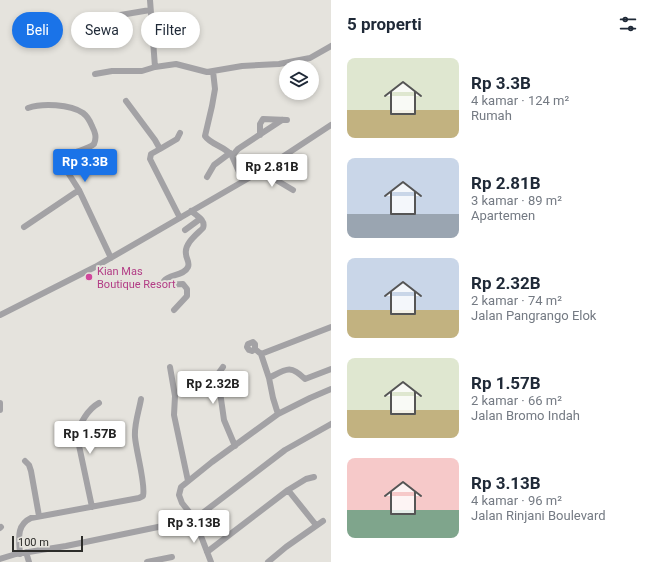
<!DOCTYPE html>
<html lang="id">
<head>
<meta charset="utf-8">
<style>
	:root { --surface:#fff; --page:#f2f2f3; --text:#1f2937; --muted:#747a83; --accent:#1a73e8 }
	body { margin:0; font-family:Roboto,sans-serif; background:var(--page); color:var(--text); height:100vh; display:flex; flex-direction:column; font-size:15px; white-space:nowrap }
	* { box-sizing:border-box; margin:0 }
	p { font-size:13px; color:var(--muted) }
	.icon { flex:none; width:22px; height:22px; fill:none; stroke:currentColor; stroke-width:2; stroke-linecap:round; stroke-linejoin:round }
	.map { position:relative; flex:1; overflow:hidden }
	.drawer { display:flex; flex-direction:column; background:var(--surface); width:324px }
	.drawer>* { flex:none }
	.banner { position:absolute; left:12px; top:12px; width:259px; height:36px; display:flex; gap:8px }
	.buttons { position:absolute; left:279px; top:60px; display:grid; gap:8px }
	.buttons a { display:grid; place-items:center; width:40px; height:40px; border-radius:50%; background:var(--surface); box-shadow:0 2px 6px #0003; font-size:20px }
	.scale { position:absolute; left:12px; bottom:10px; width:71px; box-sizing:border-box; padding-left:4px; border:2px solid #2c2c29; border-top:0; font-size:11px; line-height:14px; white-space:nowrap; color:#2c2c29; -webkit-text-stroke:3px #e5e3dd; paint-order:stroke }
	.price { position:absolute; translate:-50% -34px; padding:0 9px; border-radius:4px; background:#fff; color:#222; font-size:13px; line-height:26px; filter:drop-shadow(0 1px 2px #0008) }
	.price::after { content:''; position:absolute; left:50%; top:24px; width:12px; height:9px; margin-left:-6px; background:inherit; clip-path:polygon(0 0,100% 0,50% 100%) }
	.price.current { background:var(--accent); color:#fff }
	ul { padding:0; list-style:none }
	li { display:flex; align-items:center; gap:12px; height:100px; padding:0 16px }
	li span { display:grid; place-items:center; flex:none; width:112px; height:80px; border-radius:8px; color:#555 }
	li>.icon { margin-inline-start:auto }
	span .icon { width:48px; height:48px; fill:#fffc; stroke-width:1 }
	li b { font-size:17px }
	h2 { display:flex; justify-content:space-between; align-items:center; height:48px; padding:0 16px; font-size:17px }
	.tag { padding:0 14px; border-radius:18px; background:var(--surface); box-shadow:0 2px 6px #0003; font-size:14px; line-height:36px }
	.tag.current { background:var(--accent); color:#fff }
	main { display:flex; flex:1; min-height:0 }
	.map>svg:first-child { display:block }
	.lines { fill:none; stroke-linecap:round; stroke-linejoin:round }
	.minor { stroke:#a3a2a5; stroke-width:6 }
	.hotel-dot { fill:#d1479c; stroke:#e5e3dd; stroke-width:1.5 }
	.labels { text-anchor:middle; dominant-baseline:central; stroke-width:4; stroke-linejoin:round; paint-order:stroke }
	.hotel-label { font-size:11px; fill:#b23c85; stroke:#e5e3dd; text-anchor:start }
</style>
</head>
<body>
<main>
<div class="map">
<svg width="331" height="562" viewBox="0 0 331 562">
	<rect width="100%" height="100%" fill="#e5e3dd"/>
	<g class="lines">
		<!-- minor -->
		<path class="minor" d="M150,0L155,67
			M85,21L150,10
			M213,71L215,89L212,106L205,136C211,145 225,146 232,156
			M95,74L112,71H142L155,67L176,64L207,72L242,66L279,64L310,58L331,46
			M126,101L155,140L160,149L151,154L150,159L180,218
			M28,108C42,103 70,104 83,113C87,116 90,121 92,126C95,132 97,137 94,144C86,151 70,151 64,160L65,168L79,190
			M260,135V124L263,119L287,120
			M160,149L177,139L180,133
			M261,171L293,190
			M207,177L214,165L230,153
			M243,181L232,156L238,149L282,120
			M24,227L79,190L111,258
			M185,230L200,219
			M174,310L187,296V289L183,284L165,285L164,281C169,274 184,276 188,267C190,262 186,259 186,254C184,244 196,235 203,228C206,220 197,216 191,211
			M0,315L95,267L261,171L331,125
			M255,349L252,351L249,350L247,347L248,344L253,342L255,344V349L261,354L269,378C286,369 290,364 305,379L331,369
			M261,354L331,327
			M170,367L175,396L174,415L188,481
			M223,367L218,374V378L224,420L235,446
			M269,378L273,398L278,414
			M0,403V410
			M25,461L29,465L31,471L39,516
			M288,490L316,525
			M92,507L77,436C79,424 88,409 99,403
			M0,528L1,527
			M26,552L29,562
			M207,552L288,490L306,479L314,477
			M20,554C19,539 16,525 31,518L139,498L143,496C146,485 136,451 135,437C134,424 139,411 141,399
			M0,559L16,554L66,546L187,521L200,515L285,450L331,424
			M147,562L172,557
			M211,562L194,518L182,503L179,495L181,487L212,462L278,414L310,398L331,389
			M268,562L286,547L323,521"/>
	</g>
	<!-- markers -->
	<circle class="hotel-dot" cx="89" cy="277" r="4"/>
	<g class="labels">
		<!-- hotel labels -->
		<g class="hotel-label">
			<text x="97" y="271">Kian Mas<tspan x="97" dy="13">Boutique Resort</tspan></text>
		</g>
	</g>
</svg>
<div class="buttons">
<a><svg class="icon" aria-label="layers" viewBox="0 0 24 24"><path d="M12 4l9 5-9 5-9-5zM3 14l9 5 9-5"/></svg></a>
</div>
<div class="scale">100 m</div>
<b class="price current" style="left:85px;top:183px">Rp 3.3B</b>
<b class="price" style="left:272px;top:188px">Rp 2.81B</b>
<b class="price" style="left:213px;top:405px">Rp 2.32B</b>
<b class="price" style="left:90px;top:455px">Rp 1.57B</b>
<b class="price" style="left:194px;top:544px">Rp 3.13B</b>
<div class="banner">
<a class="tag current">Beli</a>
<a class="tag">Sewa</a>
<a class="tag">Filter</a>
</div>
</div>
<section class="drawer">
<h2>5 properti<svg class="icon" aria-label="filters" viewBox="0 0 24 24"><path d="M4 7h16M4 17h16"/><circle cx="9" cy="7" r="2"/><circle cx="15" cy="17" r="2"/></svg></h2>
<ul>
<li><span style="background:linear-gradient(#dfe7d0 65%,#c2b280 0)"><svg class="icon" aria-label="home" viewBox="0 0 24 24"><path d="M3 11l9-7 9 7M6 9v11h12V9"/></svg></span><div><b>Rp 3.3B</b><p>4 kamar · 124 m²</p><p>Rumah</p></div></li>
<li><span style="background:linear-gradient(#c9d6e8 70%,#9aa5b1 0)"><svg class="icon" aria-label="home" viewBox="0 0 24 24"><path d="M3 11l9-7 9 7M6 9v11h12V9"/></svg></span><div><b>Rp 2.81B</b><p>3 kamar · 89 m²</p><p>Apartemen</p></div></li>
<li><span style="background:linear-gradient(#c9d6e8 65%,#c2b280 0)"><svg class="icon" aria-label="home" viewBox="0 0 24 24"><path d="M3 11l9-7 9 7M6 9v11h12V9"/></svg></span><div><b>Rp 2.32B</b><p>2 kamar · 74 m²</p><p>Jalan Pangrango Elok</p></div></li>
<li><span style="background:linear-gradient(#dfe7d0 65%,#c2b280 0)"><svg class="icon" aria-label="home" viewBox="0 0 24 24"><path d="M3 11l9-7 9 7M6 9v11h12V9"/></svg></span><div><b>Rp 1.57B</b><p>2 kamar · 66 m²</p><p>Jalan Bromo Indah</p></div></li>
<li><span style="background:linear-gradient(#f6c9c9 65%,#7fa58c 0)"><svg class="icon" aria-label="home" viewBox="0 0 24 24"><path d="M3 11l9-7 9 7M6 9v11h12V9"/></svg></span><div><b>Rp 3.13B</b><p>4 kamar · 96 m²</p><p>Jalan Rinjani Boulevard</p></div></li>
</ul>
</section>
</main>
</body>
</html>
